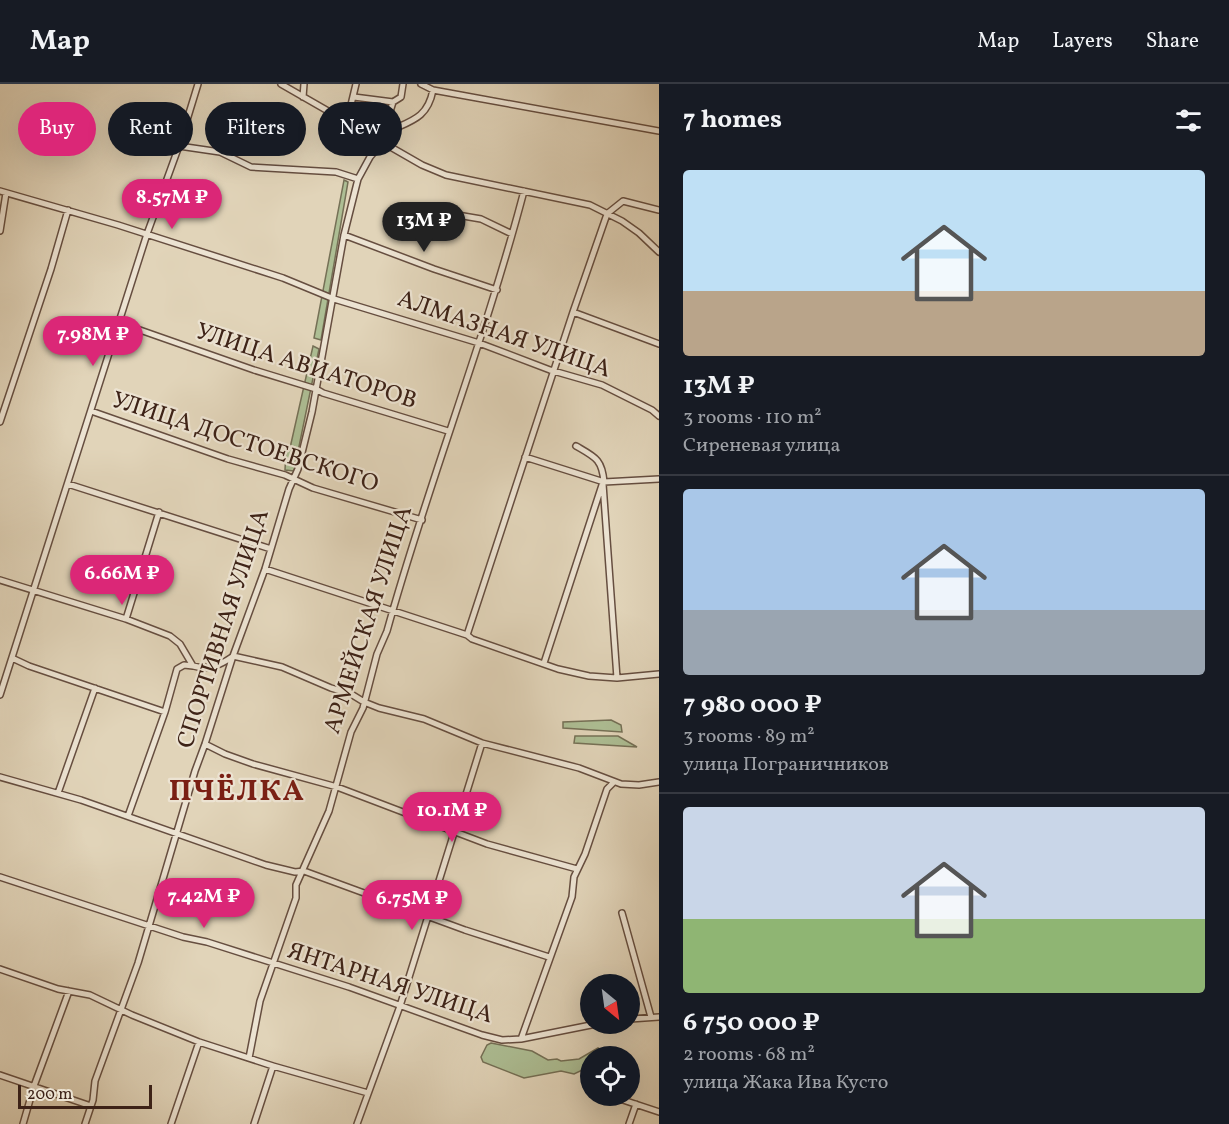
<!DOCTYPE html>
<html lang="en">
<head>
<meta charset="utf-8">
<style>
	:root { --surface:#171b24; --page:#20242c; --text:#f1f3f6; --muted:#9ea1a6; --line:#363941; --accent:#db2777 }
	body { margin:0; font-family:Vollkorn,serif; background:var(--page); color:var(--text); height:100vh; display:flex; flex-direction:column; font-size:22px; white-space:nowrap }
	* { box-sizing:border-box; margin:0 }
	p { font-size:20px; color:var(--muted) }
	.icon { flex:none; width:33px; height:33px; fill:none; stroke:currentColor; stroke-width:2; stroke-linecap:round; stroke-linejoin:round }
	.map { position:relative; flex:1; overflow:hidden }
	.side { display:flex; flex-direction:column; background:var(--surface); width:570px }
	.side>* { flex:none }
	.guide { position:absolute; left:18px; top:18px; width:550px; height:54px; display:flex; gap:12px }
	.needle { width:39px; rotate:151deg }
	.controls { position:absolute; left:580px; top:890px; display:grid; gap:12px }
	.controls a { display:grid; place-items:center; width:60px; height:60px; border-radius:50%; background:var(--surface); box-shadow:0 6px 24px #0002; font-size:30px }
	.scale { position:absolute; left:18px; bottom:15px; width:134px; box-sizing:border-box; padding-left:6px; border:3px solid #3d2217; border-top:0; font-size:16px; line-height:21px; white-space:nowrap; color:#3d2217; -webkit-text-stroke:4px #ece3d2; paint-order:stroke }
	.price { position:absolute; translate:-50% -51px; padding:0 14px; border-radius:21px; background:var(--accent); color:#fff; font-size:20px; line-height:39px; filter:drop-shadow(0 2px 3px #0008) }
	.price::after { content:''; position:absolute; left:50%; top:36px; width:18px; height:14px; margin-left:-9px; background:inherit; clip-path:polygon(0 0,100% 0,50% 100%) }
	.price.selected { background:#222; color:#fff }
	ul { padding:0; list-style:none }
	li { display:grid; align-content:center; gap:12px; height:318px; padding:0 24px }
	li+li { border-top:2px solid var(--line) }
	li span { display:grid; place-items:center; height:186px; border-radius:6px; color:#555 }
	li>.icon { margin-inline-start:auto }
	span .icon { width:108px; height:108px; fill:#fffc; stroke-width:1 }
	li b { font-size:26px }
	h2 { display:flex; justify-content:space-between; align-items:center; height:72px; padding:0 24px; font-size:26px }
	.tag { padding:0 21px; border-radius:27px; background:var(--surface); box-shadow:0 6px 24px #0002; font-size:21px; line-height:54px }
	.tag.selected { background:var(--accent); color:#fff }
	header { display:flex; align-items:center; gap:36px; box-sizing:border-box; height:84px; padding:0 30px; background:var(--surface); border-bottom:2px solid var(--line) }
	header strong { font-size:28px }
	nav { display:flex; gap:33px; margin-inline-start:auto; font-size:21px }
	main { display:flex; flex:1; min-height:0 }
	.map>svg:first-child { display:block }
	.green { fill:#adbe94; stroke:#757056; stroke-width:1.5 }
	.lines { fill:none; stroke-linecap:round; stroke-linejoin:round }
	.minor-casing { stroke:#664e40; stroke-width:8 }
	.minor { stroke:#ece3d2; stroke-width:5 }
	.labels { text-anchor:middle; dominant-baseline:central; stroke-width:4.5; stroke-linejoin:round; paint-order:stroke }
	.street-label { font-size:24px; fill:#3d2217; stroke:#ece3d2 }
	.district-label { font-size:30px; font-weight:bold; letter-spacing:1.5px; fill:#7a1f14; stroke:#ece3d2 }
</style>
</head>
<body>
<header>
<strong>Map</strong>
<nav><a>Map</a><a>Layers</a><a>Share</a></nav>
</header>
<main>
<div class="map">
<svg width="659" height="1040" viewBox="0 0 659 1040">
	<rect width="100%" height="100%" fill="#e1d4b9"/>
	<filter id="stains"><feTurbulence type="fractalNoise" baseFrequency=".00333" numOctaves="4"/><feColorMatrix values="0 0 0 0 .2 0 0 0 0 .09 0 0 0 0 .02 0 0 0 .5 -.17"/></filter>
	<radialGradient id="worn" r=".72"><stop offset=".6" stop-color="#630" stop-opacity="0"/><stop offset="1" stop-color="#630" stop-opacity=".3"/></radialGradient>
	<!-- green -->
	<path class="green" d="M344,96L348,98L321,256L314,254Z
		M313,262L319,265L294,387L285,386L286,367L290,364Z
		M611,636L621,641L622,648L563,644V638Z
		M575,652H618L637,663L574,659Z
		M491,959L532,967L548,976L557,975L561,977L579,975L598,964L601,966L603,972H591V982L574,990L561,987L524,994L483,978L481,973L487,961Z"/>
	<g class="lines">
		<defs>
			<path id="minor" d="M281,0L422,81L446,91L590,121L622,137L639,149L659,168
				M421,0L433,6L659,47
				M303,13L304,0
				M354,13L393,18
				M343,35L349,29L356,0
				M383,50L393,18L401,13L403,0
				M179,62L220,68L251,83L336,88L358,95
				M0,107L118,141L283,194L334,215L479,259L550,286L602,301L652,326L659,332
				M434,127L481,135L512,150
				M0,147L6,109
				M344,151L434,185L497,206
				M573,228L659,260
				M120,239L254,286L316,305L323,309L448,347
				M91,327L228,375L285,391L313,404L422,436
				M0,338L51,185L68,126
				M525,373L604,398C602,375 595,373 576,362
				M68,400L271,465
				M265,485L467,551L472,555L558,585L589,592L617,594L659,590
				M0,496L126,535L170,552L180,560L193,582C208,586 219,582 232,573
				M126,535L159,428
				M467,551L573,228L606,133L608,129L623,117L659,126
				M233,572L282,583L331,604L351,610L364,618L379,624L424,635L482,659L579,684L621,700L639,701L659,698
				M12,574L29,582L165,628
				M544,579L602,401
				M617,594L603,400L604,398L659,395
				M0,611L147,150L179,62L198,0
				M205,660L225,670L253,680L337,703L487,760L577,785
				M0,693L81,716L266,781L295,788L304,787L465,846L549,873
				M58,709L95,604
				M128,732L165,628L177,585L184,581L193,582
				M0,793L183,853L207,858L349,903L482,951L502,956L521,955L601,939
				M622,829L651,933
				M0,885L58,905L90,911L132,931L199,958L273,982L368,1009
				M630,935L659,933
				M521,955L572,813L574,793L585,770L607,705L614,698
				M249,974L260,917L296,814V801L329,727L351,648L363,624L377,570L387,547C428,399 485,256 524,107
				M0,991L91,1022
				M589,1006L591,1007
				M608,1011L659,1028
				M23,1040L34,1002L69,907
				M85,1040L93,1016L95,997L138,879L195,687L205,660L233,572L265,485L289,405L298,385L312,328L344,151L358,95L370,73L382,59L383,50C408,37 427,37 433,6
				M171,1040L199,958
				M254,1040L273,982
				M357,1040L400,922L482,659
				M629,1040L636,1020"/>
		</defs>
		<!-- minor casing -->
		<use href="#minor" class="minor-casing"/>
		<!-- minor -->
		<use href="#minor" class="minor"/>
	</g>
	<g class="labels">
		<!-- street labels -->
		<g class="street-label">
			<text transform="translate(504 251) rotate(19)">АЛМАЗНАЯ УЛИЦА</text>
			<text transform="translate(306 283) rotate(18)">УЛИЦА АВИАТОРОВ</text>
			<text transform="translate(245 359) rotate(18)">УЛИЦА ДОСТОЕВСКОГО</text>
			<text transform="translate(369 536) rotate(-72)">АРМЕЙСКАЯ УЛИЦА</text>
			<text transform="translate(224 545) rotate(-72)">СПОРТИВНАЯ УЛИЦА</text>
			<text transform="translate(390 900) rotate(18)">ЯНТАРНАЯ УЛИЦА</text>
		</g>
		<!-- district labels -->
		<g class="district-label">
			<text x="237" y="708">ПЧЁЛКА</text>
		</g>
	</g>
	<rect width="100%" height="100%" filter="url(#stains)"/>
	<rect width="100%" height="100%" fill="url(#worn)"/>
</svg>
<div class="controls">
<a><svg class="needle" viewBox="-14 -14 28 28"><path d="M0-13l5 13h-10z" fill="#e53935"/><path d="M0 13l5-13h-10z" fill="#9ea1a6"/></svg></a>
<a><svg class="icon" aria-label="locate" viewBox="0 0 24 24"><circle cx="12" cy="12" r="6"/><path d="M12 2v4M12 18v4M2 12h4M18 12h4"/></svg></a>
</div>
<div class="scale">200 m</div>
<b class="price" style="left:172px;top:146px">8.57M ₽</b>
<b class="price selected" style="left:424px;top:169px">13M ₽</b>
<b class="price" style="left:93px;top:283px">7.98M ₽</b>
<b class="price" style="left:122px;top:522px">6.66M ₽</b>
<b class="price" style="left:452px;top:759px">10.1M ₽</b>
<b class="price" style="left:204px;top:845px">7.42M ₽</b>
<b class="price" style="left:412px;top:847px">6.75M ₽</b>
<div class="guide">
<a class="tag selected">Buy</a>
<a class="tag">Rent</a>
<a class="tag">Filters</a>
<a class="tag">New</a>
</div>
</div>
<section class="side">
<h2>7 homes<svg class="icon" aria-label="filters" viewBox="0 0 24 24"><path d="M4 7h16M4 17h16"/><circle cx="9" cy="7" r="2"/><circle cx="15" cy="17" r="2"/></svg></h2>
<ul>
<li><span style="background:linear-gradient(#bfe0f5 65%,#b9a48a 0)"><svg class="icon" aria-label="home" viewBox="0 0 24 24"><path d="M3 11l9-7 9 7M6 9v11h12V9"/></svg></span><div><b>13M ₽</b><p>3 rooms · 110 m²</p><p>Сиреневая улица</p></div></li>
<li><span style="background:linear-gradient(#a9c7e8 65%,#9aa5b1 0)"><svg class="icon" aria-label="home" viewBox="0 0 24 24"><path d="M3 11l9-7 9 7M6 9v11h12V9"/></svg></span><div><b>7 980 000 ₽</b><p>3 rooms · 89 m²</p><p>улица Пограничников</p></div></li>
<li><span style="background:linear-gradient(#c9d6e8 60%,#8fb573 0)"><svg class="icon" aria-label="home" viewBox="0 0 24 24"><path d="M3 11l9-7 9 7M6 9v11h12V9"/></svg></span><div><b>6 750 000 ₽</b><p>2 rooms · 68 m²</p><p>улица Жака Ива Кусто</p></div></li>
</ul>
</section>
</main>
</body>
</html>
